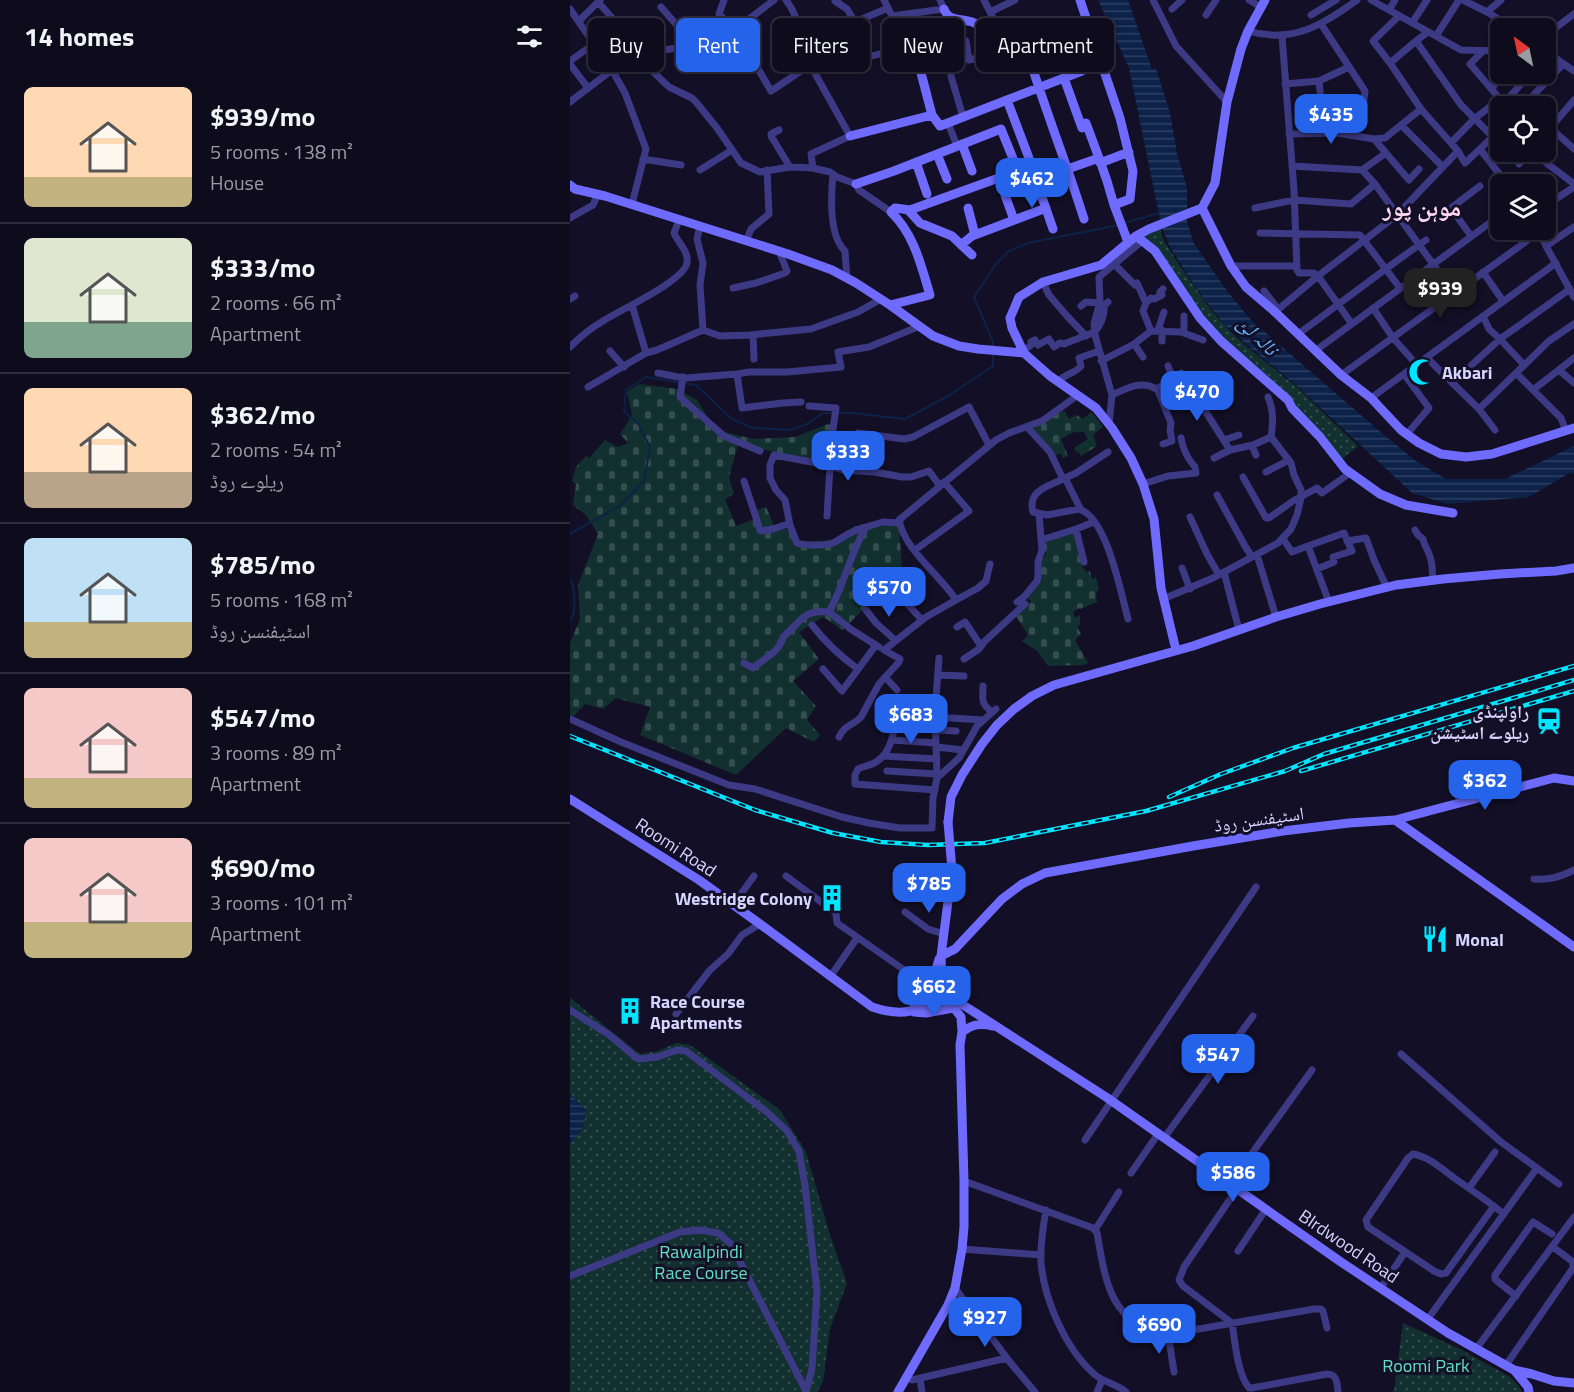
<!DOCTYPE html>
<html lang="en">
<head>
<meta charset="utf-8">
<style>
	:root { --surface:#0e0b1c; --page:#171425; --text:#f1f3f6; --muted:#9b9ba3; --line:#2e2b3b; --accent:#2563eb }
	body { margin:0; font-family:"Titillium Web","Noto Naskh Arabic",sans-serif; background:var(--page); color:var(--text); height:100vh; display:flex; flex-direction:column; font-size:22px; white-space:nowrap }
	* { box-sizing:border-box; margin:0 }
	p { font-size:20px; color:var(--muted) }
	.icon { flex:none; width:33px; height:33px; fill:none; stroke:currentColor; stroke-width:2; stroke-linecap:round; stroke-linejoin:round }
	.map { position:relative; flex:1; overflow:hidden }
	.drawer { display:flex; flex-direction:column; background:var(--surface); width:570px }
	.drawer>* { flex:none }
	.banner { position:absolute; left:18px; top:18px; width:570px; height:54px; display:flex; gap:12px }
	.needle { width:39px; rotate:327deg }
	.controls { position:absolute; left:920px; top:18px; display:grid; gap:12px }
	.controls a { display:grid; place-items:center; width:66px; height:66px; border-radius:9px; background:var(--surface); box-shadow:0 3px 9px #0003,0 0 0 2px var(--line); font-size:30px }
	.price { position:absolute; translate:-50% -51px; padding:0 14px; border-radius:12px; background:var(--accent); color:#fff; font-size:20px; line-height:39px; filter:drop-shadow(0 2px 3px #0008) }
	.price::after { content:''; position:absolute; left:50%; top:36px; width:18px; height:14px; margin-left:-9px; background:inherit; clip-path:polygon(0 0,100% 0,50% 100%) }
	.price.on { background:#222; color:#fff }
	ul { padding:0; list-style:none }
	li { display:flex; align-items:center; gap:18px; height:150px; padding:0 24px }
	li+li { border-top:2px solid var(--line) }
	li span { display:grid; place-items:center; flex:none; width:168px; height:120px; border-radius:9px; color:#555 }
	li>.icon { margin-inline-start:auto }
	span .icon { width:72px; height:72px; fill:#fffc; stroke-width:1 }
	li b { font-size:26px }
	h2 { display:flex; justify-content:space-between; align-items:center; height:72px; padding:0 24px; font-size:26px }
	.tag { padding:0 21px; border-radius:9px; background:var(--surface); box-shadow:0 3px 9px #0003,0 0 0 2px var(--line); font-size:21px; line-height:54px }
	.tag.on { background:var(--accent); color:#fff }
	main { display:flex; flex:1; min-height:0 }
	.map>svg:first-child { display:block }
	.green { fill:url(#green-dots) }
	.cemetery { fill:url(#cemetery-stones) }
	.water { fill:url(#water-rules) }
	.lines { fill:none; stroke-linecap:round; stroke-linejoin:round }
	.stream { stroke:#0c2248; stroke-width:2 }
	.street { stroke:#3d3a85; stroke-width:7 }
	.secondary { stroke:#6f6bff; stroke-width:9 }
	.rail-casing { stroke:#00e5ff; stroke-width:4.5 }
	.rail { stroke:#130f26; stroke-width:2; stroke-dasharray:7; stroke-linecap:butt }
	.secondary-bridge { stroke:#6f6bff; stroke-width:9 }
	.labels { text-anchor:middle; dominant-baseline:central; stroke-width:6; stroke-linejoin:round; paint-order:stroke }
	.poi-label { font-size:18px; font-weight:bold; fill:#d9d4ff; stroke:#130f26; text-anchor:start }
	.street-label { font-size:18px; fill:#d9d4ff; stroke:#130f26 }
	.park-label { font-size:18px; fill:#5fe0c0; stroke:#130f26 }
	.water-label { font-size:20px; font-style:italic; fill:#62b6ff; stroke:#130f26 }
	.district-label { font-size:24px; font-weight:bold; fill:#ffd6f0; stroke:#130f26 }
</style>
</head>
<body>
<main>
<section class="drawer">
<h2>14 homes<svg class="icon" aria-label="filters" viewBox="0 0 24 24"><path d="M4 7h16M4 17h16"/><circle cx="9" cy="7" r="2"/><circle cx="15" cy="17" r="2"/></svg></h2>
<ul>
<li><span style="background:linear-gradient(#ffd9b3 75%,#c2b280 0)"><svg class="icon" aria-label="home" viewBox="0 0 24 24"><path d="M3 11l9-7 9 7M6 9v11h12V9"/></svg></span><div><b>$939/mo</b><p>5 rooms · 138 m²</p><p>House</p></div></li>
<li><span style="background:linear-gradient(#dfe7d0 70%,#7fa58c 0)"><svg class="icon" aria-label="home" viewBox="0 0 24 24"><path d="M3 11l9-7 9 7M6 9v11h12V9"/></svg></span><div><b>$333/mo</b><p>2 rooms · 66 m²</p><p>Apartment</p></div></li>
<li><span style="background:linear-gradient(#ffd9b3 70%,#b9a48a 0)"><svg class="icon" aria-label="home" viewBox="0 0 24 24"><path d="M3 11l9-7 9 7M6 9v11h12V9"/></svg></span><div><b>$362/mo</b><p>2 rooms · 54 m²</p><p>ریلوے روڈ</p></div></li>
<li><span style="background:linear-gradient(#bfe0f5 70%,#c2b280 0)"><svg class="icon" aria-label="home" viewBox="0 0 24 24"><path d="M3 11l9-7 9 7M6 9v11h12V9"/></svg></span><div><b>$785/mo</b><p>5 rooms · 168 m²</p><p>اسٹیفنسن روڈ</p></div></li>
<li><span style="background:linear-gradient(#f6c9c9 75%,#c2b280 0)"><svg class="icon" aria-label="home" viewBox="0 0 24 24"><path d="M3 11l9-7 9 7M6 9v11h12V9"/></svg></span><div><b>$547/mo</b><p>3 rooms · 89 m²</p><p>Apartment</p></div></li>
<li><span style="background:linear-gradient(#f6c9c9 70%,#c2b280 0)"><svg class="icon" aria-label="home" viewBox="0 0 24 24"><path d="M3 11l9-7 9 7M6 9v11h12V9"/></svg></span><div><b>$690/mo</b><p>3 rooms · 101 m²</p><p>Apartment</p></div></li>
</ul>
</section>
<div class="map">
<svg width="1004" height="1392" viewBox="0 0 1004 1392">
	<defs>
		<pattern id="green-dots" width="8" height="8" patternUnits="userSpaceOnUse" patternTransform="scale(1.5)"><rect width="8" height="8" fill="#12302f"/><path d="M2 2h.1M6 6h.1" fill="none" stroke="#344d4e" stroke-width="1.8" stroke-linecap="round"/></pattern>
		<pattern id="cemetery-stones" width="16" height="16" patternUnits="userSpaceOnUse" patternTransform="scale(1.5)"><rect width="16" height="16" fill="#12302f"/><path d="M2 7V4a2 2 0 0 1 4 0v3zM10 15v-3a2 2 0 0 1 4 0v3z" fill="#344d4e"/></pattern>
		<pattern id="water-rules" width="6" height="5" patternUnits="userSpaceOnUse" patternTransform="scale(1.5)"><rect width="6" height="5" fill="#0c2248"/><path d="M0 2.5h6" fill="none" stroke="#2f4163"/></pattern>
	</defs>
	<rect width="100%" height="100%" fill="#130f26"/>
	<!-- green -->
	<path class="green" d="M590,229L593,239L608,263L641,310L658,329L676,346L728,388L788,446L771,460L754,435L739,420L649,336L573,237Z
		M0,998L70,1054L87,1051L107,1043L120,1045L210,1110L236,1152L260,1235L277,1283L260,1329L253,1382L247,1392H0Z
		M833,1323L890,1349L940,1377L948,1385L952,1392H820L824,1391Z"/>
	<!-- cemetery -->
	<path class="cemetery" d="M69,384L107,389L127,400L139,419L155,432L183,439L225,437L258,424L266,427L253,461L168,445L159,477L164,494L155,499L166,526L185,519L186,510L196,507L206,530L220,529L229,542L265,540L285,526H329L332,569L273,630L253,617L229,632L249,659L223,681L246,706L237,720L250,735L244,742L216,728L166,775L70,735L80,707L46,698L33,709L15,704L3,717L0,714V643L10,619L8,585L28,534L17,516L3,505L6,484L2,481L6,467L16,456L19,458L35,440L48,447L58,443L50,434L62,415L57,392Z
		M494,410L499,419L507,415L512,419L522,412L533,427L523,435L527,446L511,456L509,452L507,453L504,448L518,439L513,431L508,433L505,431L491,439L498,456L493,458L490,453L482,458L462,429Z
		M504,533L512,566L516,572L520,571L522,579L526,577L529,589L526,593L527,602L510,609L509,608L503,612L505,618L510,615V624L507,627L511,634L505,640L518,663L513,665L478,666L467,651L452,641L458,635L445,615L461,602L458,598C470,585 471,579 469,562L476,555L473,541Z"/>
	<!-- water -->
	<path class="water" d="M528,0H558L582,69L586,68L600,113L607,153L617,188V221L623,242L657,291L681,320L814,435L846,461L876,479H935L1004,446V473L998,474L959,497L877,504L842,493L727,386L678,346L654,324L634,299L611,265L600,247L592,229L559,68Z
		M0,1094L16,1110C15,1125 11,1134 0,1144Z"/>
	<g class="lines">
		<!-- stream -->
		<path class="stream" d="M554,223L589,213
			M423,347V342L404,297L425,265L439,251L458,243L549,225
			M0,534L51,505L74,481L80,447L69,425L54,411L56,390L76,377L126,385L162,419L183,428L220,430L237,424L253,413H282L335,419L378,396L423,366V353
			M0,578C5,587 7,612 0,621"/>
		<!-- street -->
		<path class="street" d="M154,0L149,14L165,29L201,91L240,65
			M204,0L171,25L153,37L126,46L92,50L73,62L99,87L122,98L126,102L147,128L171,163L190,172L220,167L243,168L241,154L280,136L228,43C227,37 228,33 228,28C227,18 222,8 216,0
			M268,0L265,1L277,9L285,22L318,8
			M314,0L322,16L374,9L370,0
			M583,0L606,46L657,102
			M679,0L691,7
			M801,0L891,50L930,51
			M893,0L917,12L943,28
			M28,2L65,44L64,47L39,66
			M91,7L125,46L155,20
			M0,9L42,70L0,102
			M602,9L612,0
			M819,10L825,0
			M420,12L445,0
			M917,12L931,0
			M636,15L646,0
			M741,15L766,0
			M9,21L30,0
			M285,22L287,28L284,31L286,37
			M842,23L857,0
			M751,24L795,91L792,117L752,113L749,81L779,67
			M984,29L1004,14
			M413,30L426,24L414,0
			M68,31L86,53
			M678,31C722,44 753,25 787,0
			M858,32L846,41L891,105L923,137
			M712,36L724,190L727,270L729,273H744L748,276L782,324
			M866,36L889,0
			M846,41L820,63L851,109L888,151
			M913,51L900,64L930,99
			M975,53H978L1004,71
			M0,61L24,44
			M820,63L803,41L829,16
			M0,64L18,88
			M42,70L55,93L76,149L62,204
			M243,70L270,65L309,54L345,50L396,41L399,60L427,54
			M381,76L393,117
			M715,84L749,81
			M922,89L931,74
			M934,103L960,74
			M955,104L993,64
			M752,113L755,133
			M378,123L387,146
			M975,123L1004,149
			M831,125L873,167
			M209,130L201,134V136L220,167
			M719,134L767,133L804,139
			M975,134L1004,100
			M881,143L904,119L930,99L938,106
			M910,149L937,184
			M943,152L952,160
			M962,152L1004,184
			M73,159L111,165
			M949,164L960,152
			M243,168L260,172L267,177L286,184L289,190L321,212
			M849,169L839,180L804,139L815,138L851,109
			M130,170L162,150
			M792,170L816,153
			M263,174C261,195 259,236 275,251L277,278
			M805,184L884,293
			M975,206L1004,187
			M685,208L724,200L781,204L805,184L792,170L722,166
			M0,218L23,205L28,194
			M130,226L127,239L133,263L130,285L133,330L150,336L180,335L241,329L288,312L311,299
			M969,230L976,246L1004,297
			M690,233L790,235L830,288
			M901,236L881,208L910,186
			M176,241L181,229L199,214L197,170
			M976,246L1004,227
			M544,264L565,285L567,283L576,303L573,311L581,331
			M661,266H727
			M913,272L933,301
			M473,282L479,295L497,316L516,336
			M163,288L186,283L215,273L217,271L209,251
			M694,291L708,309
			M0,299L5,296
			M576,303L581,298L584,299L592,295L590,292L593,289
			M62,305L76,353L87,350L133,330
			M511,306L516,302L530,303
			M803,308L823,338L847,365
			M705,312L748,276L827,215L888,151L895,163L930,130
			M588,330L594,312
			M525,331C531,325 535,314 534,306L538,302
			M613,332L614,328V316
			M728,334C771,303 813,270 856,240
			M183,335L184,359
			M592,341V330
			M564,344L573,357
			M0,347C10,337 21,328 33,321C50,310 114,281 117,263C119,251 108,243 104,233L109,220
			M40,351L54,367
			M453,351L461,345V342L465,340L468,345L479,339L484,347L490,343L494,344L522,333L525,335
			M745,351L921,222
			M857,358L909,409L925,430
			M531,361L564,344L581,331L611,332L633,340
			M954,365L930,339L1000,289
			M598,366L603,378
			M989,370L1004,383
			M88,373L108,377L116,378L167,374
			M946,373L991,418L996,431
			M834,374L859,408L837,434
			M771,375L954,243L969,230
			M113,377L110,397L154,436L190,451
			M488,382C495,373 505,374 511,366L509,358L529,351
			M882,383L930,339L919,329L913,316
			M18,387L76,353
			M587,388L601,423L600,430L602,441L593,444
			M963,390L1004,358
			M542,395C557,388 571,380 586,389L594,385L611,373L660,450L683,445L701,437
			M801,398L986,263
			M628,401L634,397L635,391L642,386L637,377
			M231,402L213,403L172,408L167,374L179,372H217L271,367L268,352L299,347L350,326
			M239,406L266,408L261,443L256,450L252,464
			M909,409L979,341L1004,324
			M539,424L542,395L525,335L524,324L530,302L529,277L572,241
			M457,427L480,452L493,479C478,486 457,491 463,512L477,515L509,509C537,517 551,594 558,619
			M288,433L334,439L343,437L399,407L419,445
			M654,440L669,435
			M682,446L686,455
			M644,458L660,450
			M696,472L719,460
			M673,477L696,518H699L723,501L747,488L752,493L780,473
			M495,478L511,510
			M493,479L506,473L538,452
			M174,481L190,530L191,531L203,529L218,524L220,525L227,543C235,546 258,546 265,542C275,536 284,529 296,527
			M573,484L598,476L626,473L625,467C617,458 613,450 611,438
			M647,495L675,546L682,557
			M257,516L260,466
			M620,517L637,554L649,575
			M220,525L215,500L206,490L200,478V465L204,455L252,464L273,470L305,472L332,477H341L359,471L370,486
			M506,529L514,562
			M845,530L848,535L853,539C854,545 857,548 859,554C863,562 862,572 863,580
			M713,539L722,552L738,546L759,602
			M471,540L506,529L524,522
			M777,541L796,538L804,560L817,588
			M738,546L774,533L782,551L763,557L764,562L747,569
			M345,550L399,511L374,482
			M687,555L706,617
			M612,568L620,589
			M654,572L669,630
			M331,597L352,620
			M593,599L643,578L708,543L721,529L727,515L731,498V490L724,475L721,463L701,437C703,423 704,411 698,397
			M386,600L408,588L416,581L420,564
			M447,602L455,596L467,581L468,577V562L472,550L469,514
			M296,610L306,623L325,640
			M259,612L282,630L309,647
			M242,625C255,642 270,656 288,669
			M387,627L395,622L411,646
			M394,659L409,649L415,641L455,604
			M174,663L183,668C193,659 211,651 213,637C231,622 233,609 259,612C274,585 280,554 296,527L313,522L330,523
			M253,669L272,691L306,645
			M368,675L394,676
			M315,677L327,690
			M413,686C413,699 410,703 422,712
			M326,709C325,727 323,752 306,762C300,766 293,766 288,769L285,775V784L365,790
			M326,711L365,714
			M365,717L413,720
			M0,719L51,742L159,785L185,789L272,817L299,823L330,828H362L363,798L367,778L365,711L369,658
			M366,730L386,731
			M269,737C275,724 283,726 291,717L309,684L329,662L330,659L314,650L356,617L386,600C370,575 334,549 329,520L426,440L439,433L472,421L508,395
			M322,740L366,743
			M366,747L393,750
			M313,756L367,759
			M317,771L367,774
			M367,778L389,758L407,726L426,709
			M216,876L266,913L267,923L350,981
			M964,879C980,880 990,877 1004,870
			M163,905L184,876
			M335,912L358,929L374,934
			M260,977L287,938
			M0,1010L38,1034L68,1059L87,1057L107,1050L116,1051L198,1113L217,1131L229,1151L235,1186L247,1291L242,1369L236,1391L161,1244L148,1233L130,1230L110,1232L0,1276
			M106,1014L140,970L158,954L172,935L190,924
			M831,1054L931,1142L989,1184
			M594,1138L683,1016
			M515,1140L686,887
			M561,1173L588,1134
			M394,1181L523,1228L527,1233C535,1277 539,1324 593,1332C601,1334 609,1332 617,1331L744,1309H751L753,1311L757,1328
			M660,1184L742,1070
			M899,1188L925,1152
			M667,1189L614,1267L609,1280L613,1286L662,1323C665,1341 667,1373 679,1388H682L757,1374C767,1374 767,1383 768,1392
			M924,1206L876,1273L871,1274L864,1271L798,1227L796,1220L838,1158L843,1154C860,1157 873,1170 887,1180C903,1191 919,1202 934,1214
			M476,1210C473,1227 470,1245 471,1262C474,1299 495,1348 524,1374C533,1382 547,1384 556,1392
			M525,1230L549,1192
			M392,1249L471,1255
			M668,1251L696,1209
			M385,1288L439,1361L465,1392
			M811,1288L835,1252
			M946,1296L927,1281L925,1279V1275L963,1222L982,1234
			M857,1320L967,1168
			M598,1333L604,1372
			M906,1349L1004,1217
			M936,1365L1003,1268V1262L983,1247
			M350,1378L352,1392
			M342,1380L437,1358
			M527,1392L532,1380"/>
		<!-- secondary -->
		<path class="secondary" d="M510,0L550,118L563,171L560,199L544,205L558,242
			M374,9C380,25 397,16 408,25C417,32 422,44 427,54L456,47C473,105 496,161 514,219
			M456,47L521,33
			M345,50L362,115L370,126L437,100L462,166
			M462,67L492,55L529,57
			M494,78L512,128
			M437,100L512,71
			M516,123L529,158
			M280,136L362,115
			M392,144L402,171
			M367,154L377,179
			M346,162L357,194
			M530,163L559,152
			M466,180L483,229
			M286,184L324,171L431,129L448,171
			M0,185L5,189L35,196L218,254L262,270L286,283L320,305L363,336L389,346L408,349L454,353
			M435,195L444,220
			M398,208L405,235
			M632,208L661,266L676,287L705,312L771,375L801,398L831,430L849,443L871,454L896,457L922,454L1004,428
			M632,208L645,183L657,102L671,49L678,31L695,0
			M338,210L350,223L382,236L402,255
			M566,236L585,251L630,318L651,341L718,400L722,408L750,437L775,469L810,494L836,505L883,513
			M391,245L402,236L476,208
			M320,305L360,295C351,265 344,234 321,212L325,208L340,210L462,166L466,180L529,158L537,181L544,205
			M606,650L591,588L584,519L573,484L561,458L542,428L526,408L480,376L454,353L442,328L440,318L449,297L473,282L531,265L566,236L579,229L632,208
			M0,799L129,880L190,924L302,1007C314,1011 327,1014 340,1011C356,1008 371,997 387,1001L536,1097L771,1262L878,1333L944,1370L958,1387L959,1392
			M825,820L984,778L1004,781
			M378,822L381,797L392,775L412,744L427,725L444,709L462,696L484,685L623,646L706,617L750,604L826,585L873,579L930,574L986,571L1004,568
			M371,956L385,949L432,899L452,884L475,873L623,846L713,831L779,823L825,820L1004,947
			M369,959C363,978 361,989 375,1005
			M343,1009L363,978
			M344,1012L356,1013L383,1008
			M392,1032C403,1024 410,1023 423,1026
			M944,1370L962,1374L984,1381L1004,1383
			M328,1392L378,1305L385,1288L392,1249L394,1227V1181L390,1045L392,1032L391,1017L378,1000L372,983L371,956L382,870"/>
		<defs>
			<path id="rail" d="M0,736L185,810L263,833L311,842L358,845L415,843L576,811L715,771L754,754L1004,680
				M731,771L1004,691
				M599,797L651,774L723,748L1004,666"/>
		</defs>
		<!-- rail casing -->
		<use href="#rail" class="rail-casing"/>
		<!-- rail -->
		<use href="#rail" class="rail"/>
		<!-- secondary-bridge -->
		<path class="secondary-bridge" d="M378,822L382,870"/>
	</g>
	<!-- icons -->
	<defs>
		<symbol id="mosque-bare" viewBox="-9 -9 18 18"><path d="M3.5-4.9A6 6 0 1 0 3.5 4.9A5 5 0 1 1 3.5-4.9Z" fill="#00e5ff" stroke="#130f26" stroke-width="2.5" paint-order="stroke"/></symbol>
		<symbol id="station-bare" viewBox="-9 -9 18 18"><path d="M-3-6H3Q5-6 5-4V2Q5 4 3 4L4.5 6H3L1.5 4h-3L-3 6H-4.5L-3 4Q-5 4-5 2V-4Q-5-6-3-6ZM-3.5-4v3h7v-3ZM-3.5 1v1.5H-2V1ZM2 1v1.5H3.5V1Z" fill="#00e5ff" stroke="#130f26" stroke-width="2.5" paint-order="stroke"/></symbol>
		<symbol id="building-bare" viewBox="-9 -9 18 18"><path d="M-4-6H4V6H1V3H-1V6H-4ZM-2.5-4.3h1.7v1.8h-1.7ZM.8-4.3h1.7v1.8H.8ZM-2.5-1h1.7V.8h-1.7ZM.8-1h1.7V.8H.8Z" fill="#00e5ff" stroke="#130f26" stroke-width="2.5" paint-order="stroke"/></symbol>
		<symbol id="restaurant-bare" viewBox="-9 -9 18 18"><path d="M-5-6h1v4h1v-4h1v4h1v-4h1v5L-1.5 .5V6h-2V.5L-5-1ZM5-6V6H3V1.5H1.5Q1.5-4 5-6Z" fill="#00e5ff" stroke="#130f26" stroke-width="2.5" paint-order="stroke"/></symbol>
	</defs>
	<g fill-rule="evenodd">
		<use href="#mosque-bare" x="833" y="353" width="38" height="38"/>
		<use href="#station-bare" x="960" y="702" width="38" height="38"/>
		<use href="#building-bare" x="243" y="879" width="38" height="38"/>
		<use href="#restaurant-bare" x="846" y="920" width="38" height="38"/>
		<use href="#building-bare" x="41" y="992" width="38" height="38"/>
	</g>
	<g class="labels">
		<!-- poi labels -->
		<g class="poi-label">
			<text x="872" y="372">Akbari</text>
			<text x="959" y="711" text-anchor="end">راولپنڈی<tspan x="959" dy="21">ریلوے اسٹیشن</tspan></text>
			<text x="242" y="898" text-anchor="end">Westridge Colony</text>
			<text x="885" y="939">Monal</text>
			<text x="80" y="1001">Race Course<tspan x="80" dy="21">Apartments</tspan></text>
		</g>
		<!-- street labels -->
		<g class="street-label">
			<text transform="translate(689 819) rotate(-8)">اسٹیفنسن روڈ</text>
			<text transform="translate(106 847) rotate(33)">Roomi Road</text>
			<text transform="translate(779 1246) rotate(34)">BIrdwood Road</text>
		</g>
		<!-- park labels -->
		<g class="park-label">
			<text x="131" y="1251">Rawalpindi<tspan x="131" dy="21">Race Course</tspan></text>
			<text x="856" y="1365">Roomi Park</text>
		</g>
		<!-- water labels -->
		<g class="water-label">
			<text transform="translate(688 335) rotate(44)">نالہ لئ</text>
		</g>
		<!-- district labels -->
		<g class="district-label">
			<text x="852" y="207">موہن پور</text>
		</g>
	</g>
</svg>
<div class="controls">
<a><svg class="needle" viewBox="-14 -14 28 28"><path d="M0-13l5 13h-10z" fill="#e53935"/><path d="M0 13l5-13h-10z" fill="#9b9ba3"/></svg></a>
<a><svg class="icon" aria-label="locate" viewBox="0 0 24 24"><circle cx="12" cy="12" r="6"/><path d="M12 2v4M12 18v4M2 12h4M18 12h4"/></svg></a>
<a><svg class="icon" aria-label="layers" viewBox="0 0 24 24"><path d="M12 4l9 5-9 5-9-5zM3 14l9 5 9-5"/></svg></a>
</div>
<b class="price" style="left:761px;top:145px">$435</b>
<b class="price" style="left:462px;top:209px">$462</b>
<b class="price on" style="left:870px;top:319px">$939</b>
<b class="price" style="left:627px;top:422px">$470</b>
<b class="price" style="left:278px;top:482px">$333</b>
<b class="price" style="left:319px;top:618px">$570</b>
<b class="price" style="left:341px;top:745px">$683</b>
<b class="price" style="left:915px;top:811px">$362</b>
<b class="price" style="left:359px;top:914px">$785</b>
<b class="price" style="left:364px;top:1017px">$662</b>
<b class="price" style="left:648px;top:1085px">$547</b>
<b class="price" style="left:663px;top:1203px">$586</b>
<b class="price" style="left:415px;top:1348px">$927</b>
<b class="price" style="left:589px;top:1355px">$690</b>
<div class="banner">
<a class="tag">Buy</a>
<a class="tag on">Rent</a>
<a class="tag">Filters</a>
<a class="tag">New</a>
<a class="tag">Apartment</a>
</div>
</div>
</main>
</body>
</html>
